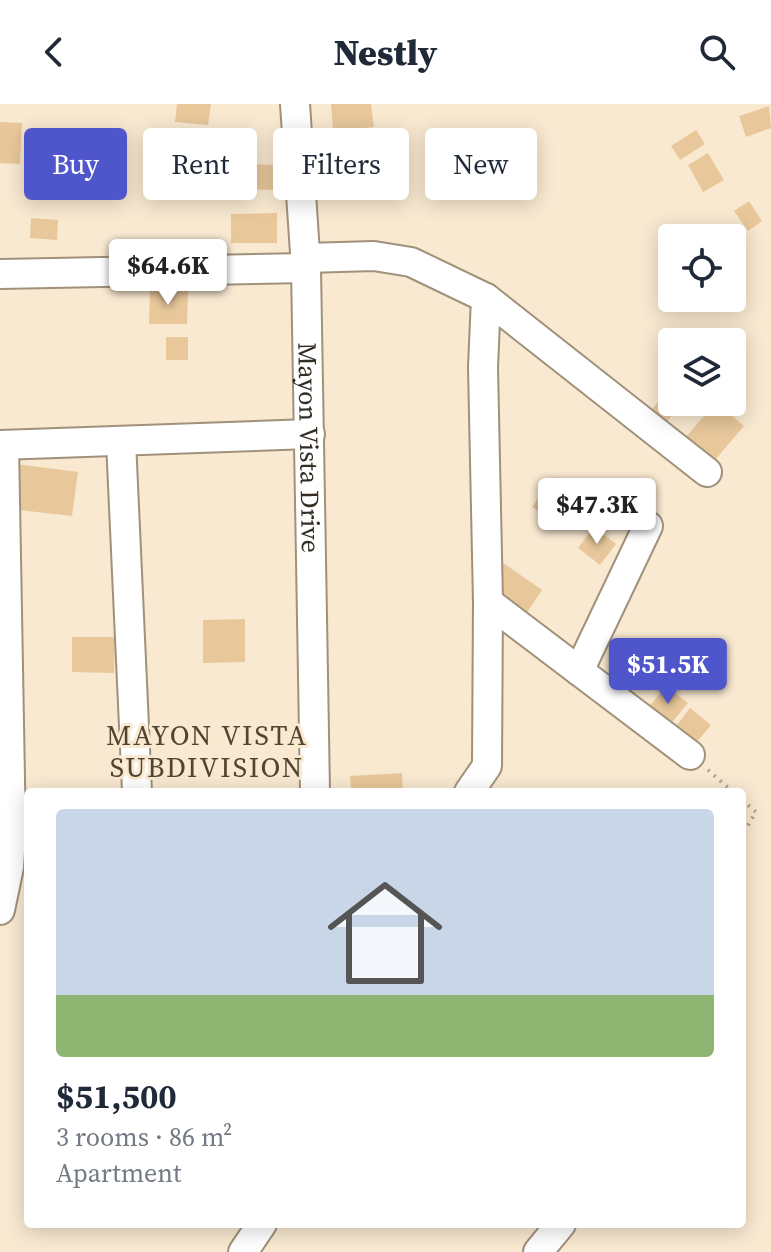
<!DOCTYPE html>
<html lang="en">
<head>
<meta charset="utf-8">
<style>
	:root { --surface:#fff; --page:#f6f6f7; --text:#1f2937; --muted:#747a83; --line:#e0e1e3; --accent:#4f55cb }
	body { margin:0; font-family:"Source Serif 4",serif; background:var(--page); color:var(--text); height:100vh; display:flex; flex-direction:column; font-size:30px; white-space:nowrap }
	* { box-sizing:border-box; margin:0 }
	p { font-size:26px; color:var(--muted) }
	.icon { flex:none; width:44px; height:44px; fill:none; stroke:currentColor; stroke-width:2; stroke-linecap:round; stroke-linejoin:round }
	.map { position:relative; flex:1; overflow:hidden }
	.panel { position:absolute; left:24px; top:684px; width:722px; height:440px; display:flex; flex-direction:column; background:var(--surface); border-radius:8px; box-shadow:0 4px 20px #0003 }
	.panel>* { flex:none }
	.banner { position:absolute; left:24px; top:24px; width:724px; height:72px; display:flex; gap:16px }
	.fabs { position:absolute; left:658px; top:120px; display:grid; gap:16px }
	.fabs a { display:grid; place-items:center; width:88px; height:88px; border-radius:8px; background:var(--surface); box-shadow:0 4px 20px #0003; font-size:40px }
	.price { position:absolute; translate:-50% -68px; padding:0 18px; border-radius:8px; background:#fff; color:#222; font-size:26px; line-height:52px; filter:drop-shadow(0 2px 4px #0008) }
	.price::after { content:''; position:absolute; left:50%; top:48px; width:24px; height:18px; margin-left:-12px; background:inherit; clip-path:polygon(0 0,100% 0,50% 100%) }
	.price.selected { background:var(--accent); color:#fff }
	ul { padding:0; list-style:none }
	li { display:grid; align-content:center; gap:16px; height:424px; padding:0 32px }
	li+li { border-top:2px solid var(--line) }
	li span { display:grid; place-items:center; height:248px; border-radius:8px; color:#555 }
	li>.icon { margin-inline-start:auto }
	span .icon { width:144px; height:144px; fill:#fffc; stroke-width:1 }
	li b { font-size:34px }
	.tag { padding:0 28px; border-radius:8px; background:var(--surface); box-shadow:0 4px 20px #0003; font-size:28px; line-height:72px }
	.tag.selected { background:var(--accent); color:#fff }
	header { display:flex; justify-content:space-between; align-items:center; height:104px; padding:0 32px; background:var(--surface); font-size:36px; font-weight:800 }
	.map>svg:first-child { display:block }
	.building { fill:#e8c89b }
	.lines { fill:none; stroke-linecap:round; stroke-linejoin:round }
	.minor-casing { stroke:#a0917b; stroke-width:32 }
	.path { stroke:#afa391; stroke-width:4; stroke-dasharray:2 6; stroke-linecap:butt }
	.minor { stroke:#fff; stroke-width:28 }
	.labels { text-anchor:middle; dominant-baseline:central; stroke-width:6; stroke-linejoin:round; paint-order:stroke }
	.street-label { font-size:26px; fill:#332d24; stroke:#f9e9d1 }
	.neighbourhood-label { font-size:28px; letter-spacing:2px; fill:#524431; stroke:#f9e9d1 }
</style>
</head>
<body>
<header><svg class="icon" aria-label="back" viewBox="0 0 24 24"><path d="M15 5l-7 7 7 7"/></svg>Nestly<svg class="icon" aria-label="search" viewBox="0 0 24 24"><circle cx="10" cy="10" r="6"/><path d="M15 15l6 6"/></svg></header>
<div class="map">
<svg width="771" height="1148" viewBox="0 0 771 1148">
	<rect width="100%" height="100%" fill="#f9e9d1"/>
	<!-- building -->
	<path class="building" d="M177,0H211L208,21L175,18Z
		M331,0H371L374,23L333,27Z
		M769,2L771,24L746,33L739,12Z
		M0,18L22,19L20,60L0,59Z
		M696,26L705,40L680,56L671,42Z
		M708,49L724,76L703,88L688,61Z
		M226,59L274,61L273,86L225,84Z
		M749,97L762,117L748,127L734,107Z
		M277,109V139H231V110Z
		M31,114L58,116L57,136L30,134Z
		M150,185L188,186L187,220H149Z
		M166,233H188V256H166Z
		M672,280V298H683L661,325L646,313Z
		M716,298L744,322L709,363L681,339Z
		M16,360L78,368L72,412L10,405Z
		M553,373L578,392L558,421L532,403Z
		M594,423L616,440L600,461L578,444Z
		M499,456L542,486L520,519L501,502Z
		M245,515V558L203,559V516Z
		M72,533H115L114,569L72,568Z
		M666,582L688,599L669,622L647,605Z
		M690,604L711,621L696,639L676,622Z
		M402,669L403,688H351L350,672Z"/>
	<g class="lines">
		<defs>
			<g id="minor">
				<path id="s1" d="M295,0L306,164L315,688"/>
				<path d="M306,154L374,152L411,158L486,194L707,368"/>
				<path d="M0,170L306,164"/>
				<path d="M121,337L137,688"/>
				<path d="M0,341L310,330"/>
				<path d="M488,498L690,651"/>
				<path d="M579,567L648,422"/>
				<path d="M469,688L487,662L488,498L483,263L486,194"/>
				<path d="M0,806L9,763L11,731L4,341"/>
				<path d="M243,1148L262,1120"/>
				<path d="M538,1148L561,1120"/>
			</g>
		</defs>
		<!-- minor casing -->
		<use href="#minor" class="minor-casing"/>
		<!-- path -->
		<path class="path" d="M708,666L733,688
			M742,696L756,708L742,731"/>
		<!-- minor -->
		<use href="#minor" class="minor"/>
	</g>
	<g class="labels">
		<!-- street labels -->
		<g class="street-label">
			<text stroke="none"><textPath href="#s1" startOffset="344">Mayon Vista Drive</textPath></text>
		</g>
		<!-- neighbourhood labels -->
		<g class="neighbourhood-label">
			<text x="207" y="631">MAYON VISTA<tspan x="207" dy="32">SUBDIVISION</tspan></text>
		</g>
	</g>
</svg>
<div class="fabs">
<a><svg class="icon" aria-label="locate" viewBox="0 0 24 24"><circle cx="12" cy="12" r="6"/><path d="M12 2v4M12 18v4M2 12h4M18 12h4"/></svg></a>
<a><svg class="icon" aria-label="layers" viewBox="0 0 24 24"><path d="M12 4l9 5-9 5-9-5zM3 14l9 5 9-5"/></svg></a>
</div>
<b class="price" style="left:168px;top:203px">$64.6K</b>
<b class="price" style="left:597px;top:442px">$47.3K</b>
<b class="price selected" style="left:668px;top:602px">$51.5K</b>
<div class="banner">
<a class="tag selected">Buy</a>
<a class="tag">Rent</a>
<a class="tag">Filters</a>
<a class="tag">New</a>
</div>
<section class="panel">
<ul>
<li><span style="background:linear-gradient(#c9d6e8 75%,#8fb573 0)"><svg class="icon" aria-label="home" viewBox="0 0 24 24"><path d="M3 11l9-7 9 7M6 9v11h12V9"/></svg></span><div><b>$51,500</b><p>3 rooms · 86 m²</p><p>Apartment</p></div></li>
</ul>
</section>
</div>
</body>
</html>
